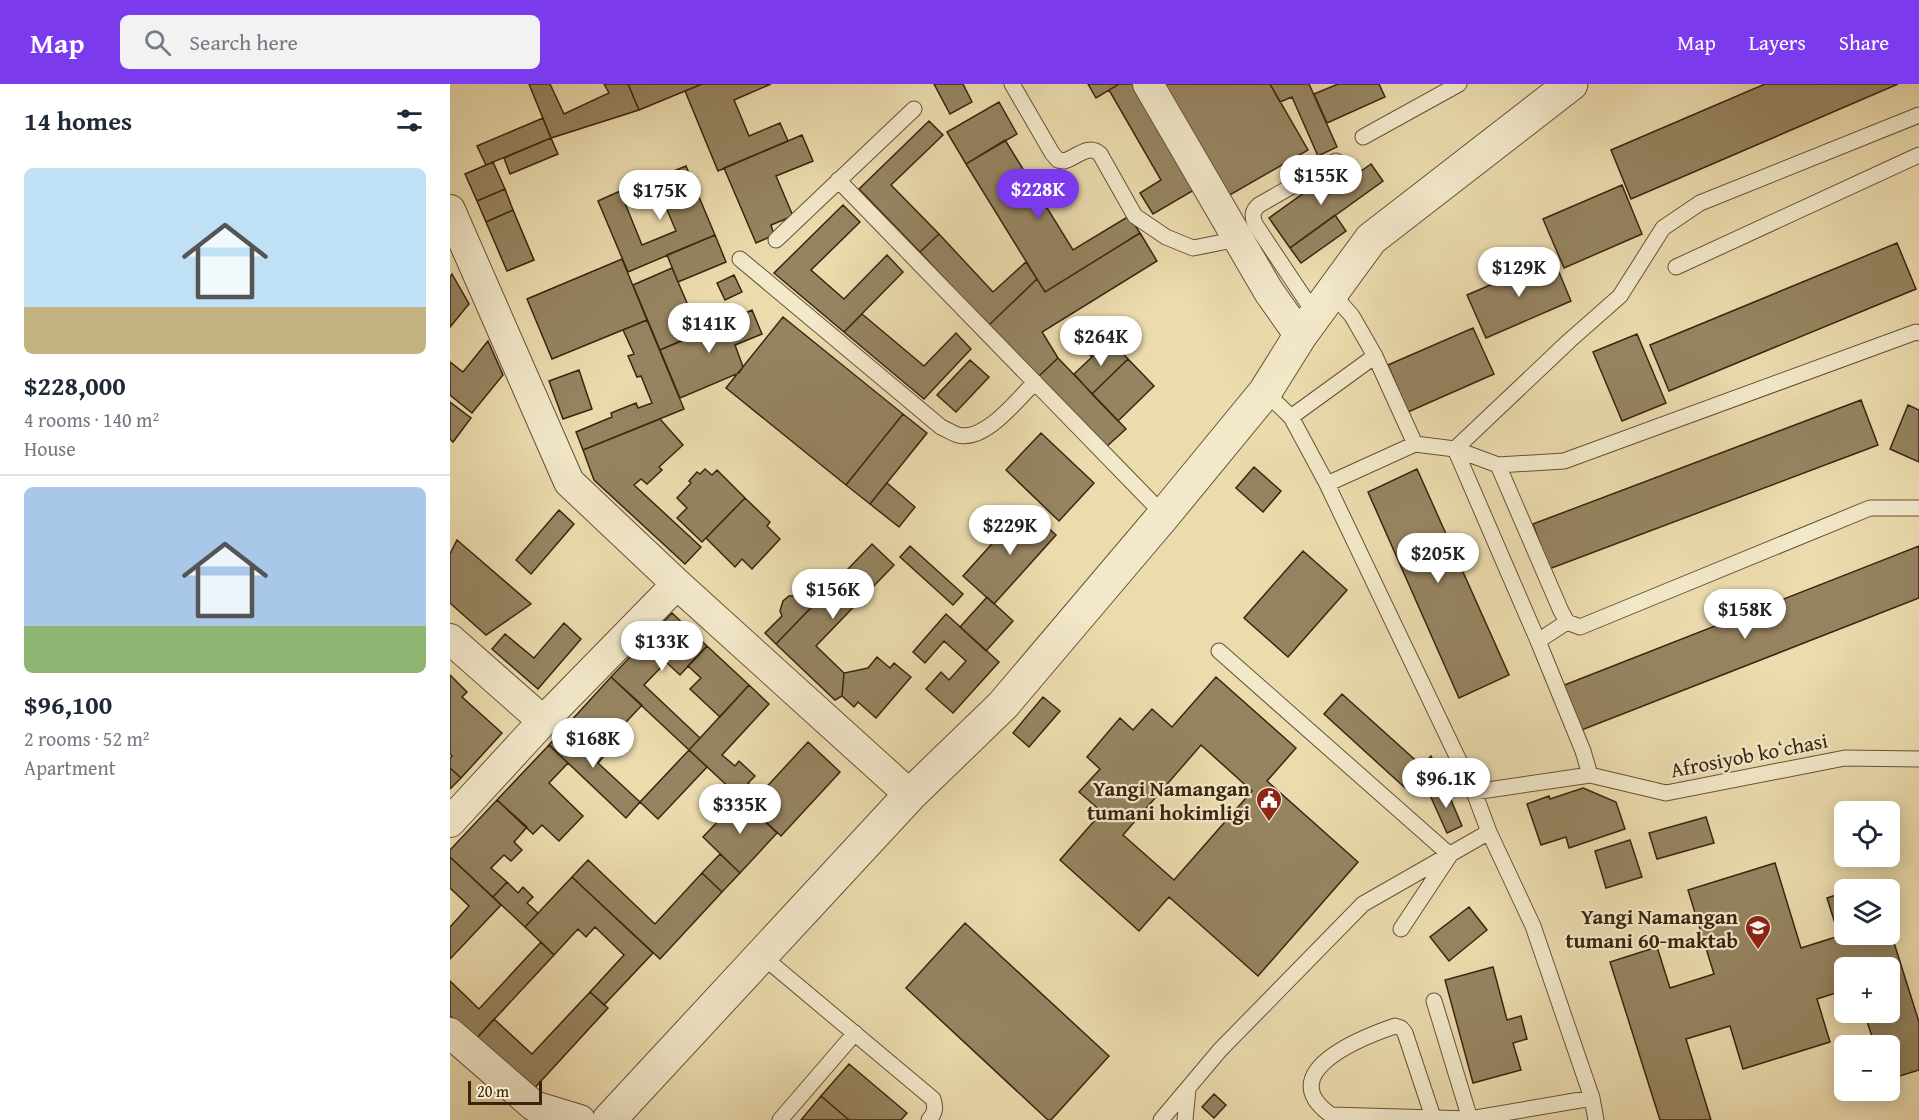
<!DOCTYPE html>
<html lang="en">
<head>
<meta charset="utf-8">
<style>
	:root { --surface:#fff; --page:#f2f2f3; --text:#1f2937; --muted:#747a83; --line:#e0e1e3; --accent:#7c3aed }
	body { margin:0; font-family:"Gentium Book Plus",serif; background:var(--page); color:var(--text); height:100vh; display:flex; flex-direction:column; font-size:22px; white-space:nowrap }
	* { box-sizing:border-box; margin:0 }
	p { font-size:20px; color:var(--muted) }
	.icon { flex:none; width:33px; height:33px; fill:none; stroke:currentColor; stroke-width:2; stroke-linecap:round; stroke-linejoin:round }
	.map { position:relative; flex:1; overflow:hidden }
	.sheet { display:flex; flex-direction:column; background:var(--surface); width:450px }
	.sheet>* { flex:none }
	.tools { position:absolute; left:1384px; top:717px; display:grid; gap:12px }
	.tools a { display:grid; place-items:center; width:66px; height:66px; border-radius:9px; background:var(--surface); box-shadow:0 3px 15px #0003; font-size:30px }
	.scale { position:absolute; left:18px; bottom:15px; width:74px; box-sizing:border-box; padding-left:6px; border:3px solid #39250f; border-top:0; font-size:16px; line-height:21px; white-space:nowrap; color:#39250f; -webkit-text-stroke:4px #f2e8ca; paint-order:stroke }
	.price { position:absolute; translate:-50% -51px; padding:0 14px; border-radius:21px; background:#fff; color:#222; font-size:20px; line-height:39px; filter:drop-shadow(0 2px 3px #0008) }
	.price::after { content:''; position:absolute; left:50%; top:36px; width:18px; height:14px; margin-left:-9px; background:inherit; clip-path:polygon(0 0,100% 0,50% 100%) }
	.price.active { background:var(--accent); color:#fff }
	ul { padding:0; list-style:none }
	li { display:grid; align-content:center; gap:12px; height:318px; padding:0 24px }
	li+li { border-top:2px solid var(--line) }
	li span { display:grid; place-items:center; height:186px; border-radius:9px; color:#555 }
	li>.icon { margin-inline-start:auto }
	span .icon { width:108px; height:108px; fill:#fffc; stroke-width:1 }
	li b { font-size:26px }
	h2 { display:flex; justify-content:space-between; align-items:center; height:72px; padding:0 24px; font-size:26px }
	header { display:flex; align-items:center; gap:36px; box-sizing:border-box; height:84px; padding:0 30px; background:var(--accent); color:#fff }
	header strong { font-size:28px }
	nav { display:flex; gap:33px; margin-inline-start:auto; font-size:21px }
	.search { width:420px; height:54px; background:var(--page); display:flex; align-items:center; gap:15px; box-sizing:border-box; padding:0 21px; border-radius:9px; color:var(--muted); font-size:22px }
	main { display:flex; flex:1; min-height:0 }
	.map>svg:first-child { display:block }
	.building { fill:#968461; stroke:#39250f; stroke-width:1.5; fill-rule:evenodd }
	.lines { fill:none; stroke-linecap:round; stroke-linejoin:round }
	.service-casing { stroke:#665236; stroke-width:17 }
	.minor-casing { stroke:#665236; stroke-width:32 }
	.tertiary-casing { stroke:#665236; stroke-width:35 }
	.service { stroke:#f2e8ca; stroke-width:15 }
	.minor { stroke:#f2e8ca; stroke-width:30 }
	.tertiary { stroke:#f2e8ca; stroke-width:33 }
	.labels { text-anchor:middle; dominant-baseline:central; stroke-width:4.5; stroke-linejoin:round; paint-order:stroke }
	.street-label { font-size:21px; fill:#39250f; stroke:#f2e8ca }
	.poi-label { font-size:21px; font-weight:bold; fill:#39250f; stroke:#f2e8ca; text-anchor:end }
</style>
</head>
<body>
<header>
<strong>Map</strong>
<div class="search"><svg class="icon" aria-label="search" viewBox="0 0 24 24"><circle cx="10" cy="10" r="6"/><path d="M15 15l6 6"/></svg>Search here</div>
<nav><a>Map</a><a>Layers</a><a>Share</a></nav>
</header>
<main>
<section class="sheet">
<h2>14 homes<svg class="icon" aria-label="filters" viewBox="0 0 24 24"><path d="M4 7h16M4 17h16"/><circle cx="9" cy="7" r="2"/><circle cx="15" cy="17" r="2"/></svg></h2>
<ul>
<li><span style="background:linear-gradient(#bfe0f5 75%,#c2b280 0)"><svg class="icon" aria-label="home" viewBox="0 0 24 24"><path d="M3 11l9-7 9 7M6 9v11h12V9"/></svg></span><div><b>$228,000</b><p>4 rooms · 140 m²</p><p>House</p></div></li>
<li><span style="background:linear-gradient(#a9c7e8 75%,#8fb573 0)"><svg class="icon" aria-label="home" viewBox="0 0 24 24"><path d="M3 11l9-7 9 7M6 9v11h12V9"/></svg></span><div><b>$96,100</b><p>2 rooms · 52 m²</p><p>Apartment</p></div></li>
</ul>
</section>
<div class="map">
<svg width="1469" height="1036" viewBox="0 0 1469 1036">
	<rect width="100%" height="100%" fill="#ebdbad"/>
	<filter id="stains"><feTurbulence type="fractalNoise" baseFrequency=".00333" numOctaves="4"/><feColorMatrix values="0 0 0 0 .2 0 0 0 0 .09 0 0 0 0 .02 0 0 0 .5 -.17"/></filter>
	<radialGradient id="worn" r=".72"><stop offset=".6" stop-color="#630" stop-opacity="0"/><stop offset="1" stop-color="#630" stop-opacity=".3"/></radialGradient>
	<!-- building -->
	<path class="building" d="M79,0H100L114,30L159,9L154,0H178L189,26L101,54Z
		M178,0H252L189,26Z
		M252,0H321L284,16L299,52L330,39L338,57L268,87L235,7Z
		M484,0H513L522,18L500,30Z
		M638,0H669L646,14Z
		M669,0H683L744,106L703,130L690,109L711,96L659,6Z
		M714,0H820L858,66L778,112Z
		M820,0H859L887,63L868,72L842,13L830,18Z
		M888,0H929L935,13L877,39L864,10Z
		M1315,0H1448L1181,115L1161,66Z
		M549,18L567,50L516,80L497,48Z
		M93,34L101,54L36,81L27,62Z
		M479,37L493,51L441,101L489,150L470,168L409,105Z
		M352,51L363,77L326,92L343,132L321,141L324,151L306,159L274,84Z
		M101,54L108,70L60,90L54,74Z
		M555,56L623,166L679,132L690,149L595,208L516,80Z
		M43,78L55,105L27,117L15,90Z
		M921,80L933,97L840,164L819,134L865,101L874,113Z
		M236,82L265,151L178,188L148,117L170,107L192,161L226,147L204,95Z
		M1172,101L1192,150L1114,184L1093,135Z
		M55,105L63,126L36,138L27,117Z
		M393,121L410,138L361,186L394,215L437,171L453,188L394,248L324,189Z
		M63,126L84,176L57,187L36,138Z
		M885,131L896,147L851,179L840,164Z
		M690,149L707,177L592,248L608,274L588,293L538,242L587,195L595,208Z
		M489,150L543,208L576,178L587,195L538,242L470,168Z
		M265,151L276,178L228,198L217,171Z
		M1447,159L1466,205L1219,307L1200,261Z
		M1103,174L1121,217L1036,254L1017,211Z
		M172,175L197,236L102,275L77,215Z
		M222,184L250,249L210,266L183,201Z
		M2,190L19,220L0,243V193Z
		M284,191L292,208L275,216L267,199Z
		M302,226L312,250L285,261L293,283L289,289L230,314L210,266Z
		M412,230L474,282L506,249L521,265L474,315L394,248Z
		M333,233L453,330L396,401L276,304Z
		M197,236L234,325L133,366L126,348L162,333L161,329L186,319L188,324L202,319L191,292L187,293L178,272L184,270L173,246Z
		M1023,244L1044,290L958,328L938,281Z
		M642,249L654,261L642,273L630,261Z
		M1187,250L1216,319L1172,337L1143,268Z
		M660,256L678,275L642,310L624,290Z
		M38,257L53,291L22,329L0,311V278L13,288Z
		M608,274L676,345L655,364L588,293Z
		M678,275L704,302L668,337L642,310Z
		M520,276L539,293L506,328L487,311Z
		M129,286L142,325L113,335L99,297Z
		M1411,316L1428,361L1099,485L1083,440Z
		M0,318L21,334L3,358L0,355Z
		M1458,321L1469,326V378L1440,365Z
		M453,330L477,349L420,420L396,401Z
		M210,335L233,361L209,383L212,386L197,400L191,395L184,401L251,463L235,480L144,396L133,366Z
		M591,349L644,399L609,437L556,386Z
		M804,383L831,407L813,428L786,404Z
		M255,385L262,391L267,386L295,414L252,458L227,434L237,424L227,414L241,399L239,397L247,388L250,390Z
		M967,385L1059,591L1009,614L918,408Z
		M437,399L465,423L449,443L420,420Z
		M295,414L320,438L317,442L330,455L302,485L292,475L285,483L256,454Z
		M575,423L606,451L544,520L513,492Z
		M109,426L124,440L81,490L66,476Z
		M7,456L81,520L36,551L0,519V470Z
		M422,460L444,481L366,562L394,589L392,612L385,616L326,560Z
		M460,462L513,510L503,521L450,473Z
		M1469,462V514L1129,647L1112,602Z
		M853,467L897,506L838,573L794,534Z
		M372,491L383,501L326,560L315,549L332,532L330,527L333,517L339,512H351Z
		M537,513L563,537L536,567L510,543Z
		M222,529L257,562L230,591L216,578L194,601L250,654L239,666L161,593Z
		M496,530L549,578L503,629L476,605L491,588L499,596L516,577L494,557L475,579L463,568Z
		M114,539L131,555L88,605L42,565L55,550L84,574Z
		M257,562L299,601L270,633L240,605L251,594L238,582Z
		M427,573L440,584L444,579L461,593L426,634L408,618L404,623L392,612L394,589L418,584Z
		M0,591L17,608L12,613L52,649L11,694L0,684V674L2,672L0,670Z
		M161,593L192,621L164,651L154,641L139,657L119,639Z
		M766,593L846,664L817,697L908,778L808,892L719,813L689,847L610,776L652,728L629,708L650,685L637,673L670,634L683,646L702,625L722,643ZM751,661L802,707L724,796L673,751Z
		M299,601L319,620L272,671L285,682L289,677L305,692L298,699L310,710L299,722L239,666Z
		M892,610L972,682L953,702L874,630Z
		M593,613L610,627L579,663L563,649Z
		M119,639L154,672L148,679L190,718L176,734L99,661Z
		M358,658L390,688L331,752L299,722Z
		M99,661L118,679L99,699L133,732L109,757L92,741L83,750L47,716Z
		M239,666L257,683L208,735L190,718Z
		M981,672L995,702L964,711L953,702Z
		M0,684L11,694L0,705Z
		M995,702L1012,742L997,749L979,709Z
		M1133,704L1166,718L1175,745L1119,764L1116,753L1091,761L1077,720L1099,712L1100,715Z
		M290,714L327,749L290,789L253,753Z
		M47,716L77,743L64,758L72,766L61,777L54,771L41,784L57,798L43,813L0,773V766Z
		M1256,733L1264,759L1207,775L1199,749Z
		M1180,756L1192,793L1156,804L1145,767Z
		M270,770L290,789L272,808L252,789Z
		M0,773L51,821L0,875V843L19,822L0,804Z
		M138,776L205,840L252,789L272,808L210,875L122,793Z
		M1325,779L1351,864L1389,852L1377,814L1395,808V850H1440V846L1469,938V986L1440,995V962H1425L1414,928H1440V884H1395V906L1367,915L1380,958L1293,985L1280,942L1236,955L1261,1036H1210L1160,878L1207,863L1220,904L1264,890L1238,806Z
		M122,793L203,869L154,921L140,908L174,871L145,843L136,853L128,845L104,871L75,843Z
		M57,798L68,809L73,803L83,813L77,819L88,829L75,843L43,813Z
		M1019,823L1037,846L999,877L980,853Z
		M515,839L659,972L601,1036H598L456,904Z
		M91,858L104,871L25,956L0,932V897L29,925Z
		M1043,883L1057,936L1071,932L1077,955L1063,959L1071,986L1023,999L995,896Z
		M140,908L158,924L81,1008L25,956L44,935L82,970Z
		M399,980L457,1029L451,1036H399L371,1012Z
		M764,1010L776,1021L764,1034L752,1023Z
		M371,1012L399,1036H351Z"/>
	<g class="lines">
		<defs>
			<path id="service" d="M562,0L602,69L608,76L614,77C626,74 638,59 650,70L685,132L716,153L743,164L788,155
				M913,53L1009,0
				M388,96L714,431
				M326,156L464,25
				M290,175L491,343C496,345 502,349 508,351C535,358 568,315 585,298
				M1226,183L1469,71
				M881,208L902,232L925,272L965,360
				M865,230L805,140C802,132 802,127 809,121L886,77
				M815,308L841,333L877,400L965,360L1005,365L1048,381L1111,527L1117,538L1130,543L1420,424H1469
				M841,333L925,272
				M1048,381L1114,377L1466,248L1469,249
				M877,400L1024,708L1039,748L1083,842L1142,1014L1146,1036
				M1117,538L1088,557L1133,667L1140,691
				M1088,557L1005,365L1119,257L1170,212L1213,144L1250,119L1469,31
				M769,567L1000,771L951,845
				M1024,708L1140,691L1216,709L1395,674L1469,675
				M311,871L483,1015C486,1024 485,1029 479,1036
				M984,917L1020,1035
				M983,1033L955,949L951,944L945,942C910,954 822,989 881,1031L1020,1035L1142,1014
				M330,1036L405,949
				M711,1036L770,966L913,820L1039,748
				M735,1036L738,1005"/>
			<path id="minor" d="M698,0L819,208L850,252
				M0,126L119,398L227,500L460,711
				M0,555L93,637
				M0,738L93,637L227,500
				M0,949L84,1022L130,1036"/>
			<path id="tertiary" d="M159,1036L460,711L553,621L714,431L815,308L850,252L921,155L1121,0"/>
		</defs>
		<!-- service casing -->
		<use href="#service" class="service-casing"/>
		<!-- minor casing -->
		<use href="#minor" class="minor-casing"/>
		<!-- tertiary casing -->
		<use href="#tertiary" class="tertiary-casing"/>
		<!-- service -->
		<use href="#service" class="service"/>
		<!-- minor -->
		<use href="#minor" class="minor"/>
		<!-- tertiary -->
		<use href="#tertiary" class="tertiary"/>
	</g>
	<!-- icons -->
	<defs>
		<symbol id="civic-pin" viewBox="-11 -11 22 30"><path d="M0 17L-7.5 6A9.5 9.5 0 1 1 7.5 6Z" fill="#8f2418" stroke="#f2e8ca"/><path d="M-.6-6.5H3V-4.5H.6V-3L4-1V1h2V6H-6V1h2V-1L-.6-3ZM-1.2 2.5V6h2.4V2.5Z" fill="#fff"/></symbol>
		<symbol id="school-pin" viewBox="-11 -11 22 30"><path d="M0 17L-7.5 6A9.5 9.5 0 1 1 7.5 6Z" fill="#8f2418" stroke="#f2e8ca"/><path d="M0-5L7-2L0 1L-7-2ZM-4 1L0 2.5L4 1V4Q0 6-4 4Z" fill="#fff"/></symbol>
	</defs>
	<g fill-rule="evenodd">
		<use href="#civic-pin" x="804" y="701" width="30" height="40"/>
		<use href="#school-pin" x="1293" y="829" width="30" height="40"/>
	</g>
	<g class="labels">
		<!-- street labels -->
		<g class="street-label">
			<text transform="translate(1299 671) rotate(-11)">Afrosiyob koʻchasi</text>
		</g>
		<!-- poi labels -->
		<g class="poi-label">
			<text x="800" y="704">Yangi Namangan<tspan x="800" dy="24">tumani hokimligi</tspan></text>
			<text x="1288" y="832">Yangi Namangan<tspan x="1288" dy="24">tumani 60-maktab</tspan></text>
		</g>
	</g>
	<rect width="100%" height="100%" filter="url(#stains)"/>
	<rect width="100%" height="100%" fill="url(#worn)"/>
</svg>
<div class="tools">
<a><svg class="icon" aria-label="locate" viewBox="0 0 24 24"><circle cx="12" cy="12" r="6"/><path d="M12 2v4M12 18v4M2 12h4M18 12h4"/></svg></a>
<a><svg class="icon" aria-label="layers" viewBox="0 0 24 24"><path d="M12 4l9 5-9 5-9-5zM3 14l9 5 9-5"/></svg></a>
<a>+</a>
<a>−</a>
</div>
<div class="scale">20 m</div>
<b class="price" style="left:871px;top:122px">$155K</b>
<b class="price active" style="left:588px;top:136px">$228K</b>
<b class="price" style="left:210px;top:137px">$175K</b>
<b class="price" style="left:1069px;top:214px">$129K</b>
<b class="price" style="left:259px;top:270px">$141K</b>
<b class="price" style="left:651px;top:283px">$264K</b>
<b class="price" style="left:560px;top:472px">$229K</b>
<b class="price" style="left:988px;top:500px">$205K</b>
<b class="price" style="left:383px;top:536px">$156K</b>
<b class="price" style="left:1295px;top:556px">$158K</b>
<b class="price" style="left:212px;top:588px">$133K</b>
<b class="price" style="left:143px;top:685px">$168K</b>
<b class="price" style="left:996px;top:725px">$96.1K</b>
<b class="price" style="left:290px;top:751px">$335K</b>
</div>
</main>
</body>
</html>
